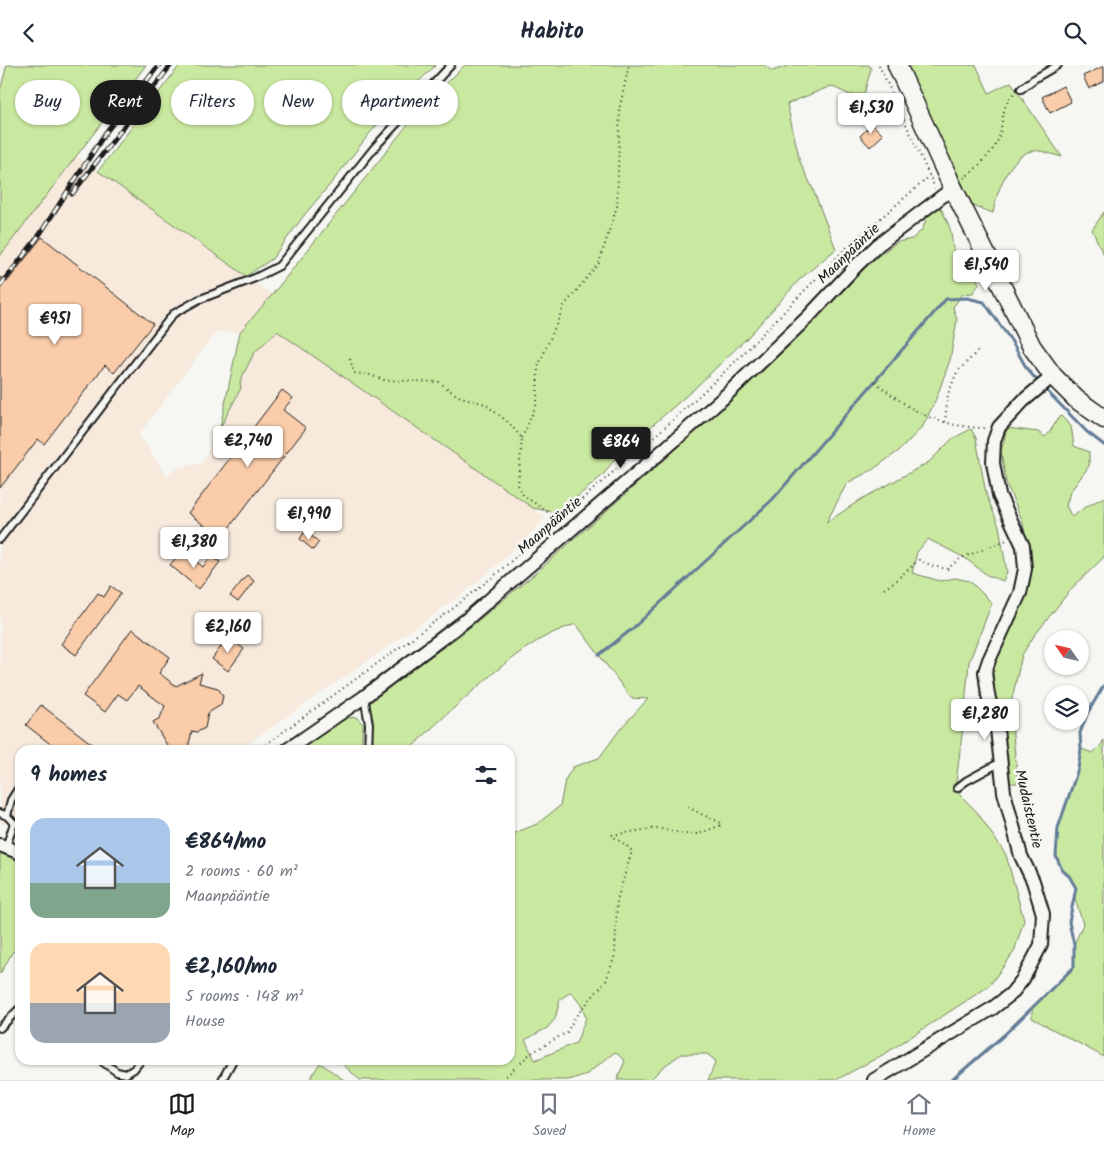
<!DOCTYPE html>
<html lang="en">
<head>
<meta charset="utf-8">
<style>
	:root { --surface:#fff; --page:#f2f2f3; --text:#1f2937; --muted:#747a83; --line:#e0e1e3; --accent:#1c1c1c }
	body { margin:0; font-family:Kalam,sans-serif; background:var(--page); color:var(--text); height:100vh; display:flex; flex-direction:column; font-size:19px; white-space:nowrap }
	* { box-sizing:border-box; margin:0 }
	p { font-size:16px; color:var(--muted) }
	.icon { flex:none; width:28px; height:28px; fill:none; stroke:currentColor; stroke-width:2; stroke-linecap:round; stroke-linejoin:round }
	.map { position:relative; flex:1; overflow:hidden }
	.side { position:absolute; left:15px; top:680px; width:500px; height:320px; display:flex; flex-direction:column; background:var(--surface); border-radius:15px; box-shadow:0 1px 4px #0004 }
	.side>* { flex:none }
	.banner { position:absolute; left:15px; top:15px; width:500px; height:45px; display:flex; gap:10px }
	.needle { width:32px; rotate:304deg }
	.controls { position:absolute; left:1044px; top:565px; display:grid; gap:10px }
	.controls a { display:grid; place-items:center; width:45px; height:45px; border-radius:50%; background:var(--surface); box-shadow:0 1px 4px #0004; font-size:25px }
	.price { position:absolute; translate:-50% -42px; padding:0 11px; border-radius:5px; background:#fff; color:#222; font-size:16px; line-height:32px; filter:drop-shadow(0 1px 2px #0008) }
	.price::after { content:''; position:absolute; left:50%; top:30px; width:15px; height:11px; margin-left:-8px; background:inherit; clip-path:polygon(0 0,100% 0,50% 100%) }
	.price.active { background:var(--accent); color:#fff }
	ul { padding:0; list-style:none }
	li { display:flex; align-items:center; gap:15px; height:125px; padding:0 15px }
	li span { display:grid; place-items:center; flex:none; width:140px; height:100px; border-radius:15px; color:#555 }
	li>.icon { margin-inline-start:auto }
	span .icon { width:60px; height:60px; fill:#fffc; stroke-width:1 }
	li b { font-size:21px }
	h2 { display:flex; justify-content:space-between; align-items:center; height:60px; padding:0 15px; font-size:21px }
	.pill { padding:0 18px; border-radius:22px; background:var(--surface); box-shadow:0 1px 4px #0004; font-size:18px; line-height:45px }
	.pill.active { background:var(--accent); color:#fff }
	header { display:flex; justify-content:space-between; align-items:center; height:65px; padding:0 15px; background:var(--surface); font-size:22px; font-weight:800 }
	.tab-bar { display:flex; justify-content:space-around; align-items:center; height:70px; border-top:1px solid var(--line); background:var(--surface); font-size:14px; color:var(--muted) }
	.tab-bar a { display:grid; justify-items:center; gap:2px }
	.tab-bar .active { color:var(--accent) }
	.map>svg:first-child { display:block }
	.built { fill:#f7e9dc }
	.green { fill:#cae9a0; stroke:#73825e; fill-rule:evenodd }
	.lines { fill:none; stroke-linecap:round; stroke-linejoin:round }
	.stream { stroke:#627c97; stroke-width:3 }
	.building { fill:#facca9; stroke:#1c1c1c }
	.lane-casing { stroke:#1c1c1c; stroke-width:10 }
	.street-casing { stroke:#1c1c1c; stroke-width:16 }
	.secondary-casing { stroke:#1c1c1c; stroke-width:21 }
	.path { stroke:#1c1c1c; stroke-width:2; stroke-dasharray:1 4; stroke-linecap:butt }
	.lane { stroke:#f6f6f2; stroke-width:6 }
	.street { stroke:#f6f6f2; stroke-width:12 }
	.secondary { stroke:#f6f6f2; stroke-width:18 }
	.rail-casing { stroke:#1c1c1c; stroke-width:5 }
	.rail { stroke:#f6f6f2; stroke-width:3; stroke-dasharray:9; stroke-linecap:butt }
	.labels { text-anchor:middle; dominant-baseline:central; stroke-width:5; stroke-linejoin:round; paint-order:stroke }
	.street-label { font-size:15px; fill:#1c1c1c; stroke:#f6f6f2 }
</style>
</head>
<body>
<header><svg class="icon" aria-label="back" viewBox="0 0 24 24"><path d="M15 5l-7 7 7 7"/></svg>Habito<svg class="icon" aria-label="search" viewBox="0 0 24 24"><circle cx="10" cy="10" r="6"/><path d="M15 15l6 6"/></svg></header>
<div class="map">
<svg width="1104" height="1015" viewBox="0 0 1104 1015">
	<rect width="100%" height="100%" fill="#f6f6f2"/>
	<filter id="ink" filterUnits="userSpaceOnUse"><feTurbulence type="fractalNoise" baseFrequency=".02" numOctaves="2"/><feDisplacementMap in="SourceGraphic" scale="10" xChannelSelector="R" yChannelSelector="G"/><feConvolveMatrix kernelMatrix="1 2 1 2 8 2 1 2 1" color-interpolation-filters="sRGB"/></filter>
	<g filter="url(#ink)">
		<!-- built -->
		<path class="built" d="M76,91L272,230L240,267H216L139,369L167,412L174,404L202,398L241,324L240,316L254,288L277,266L546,452L528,471L479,516L439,546L239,685H20V764L0,757V191Z"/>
		<!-- green -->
		<path class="green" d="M7,0H146L0,191V26Z
			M180,0H436L404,30L369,69L333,116L305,149L272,194L246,211L98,106Z
			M465,0H764L772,6L791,0H869L871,4L864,29L850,30L831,21L787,39L800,97L812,122L836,184L800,214L748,272L693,325L618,390L603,410L558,448L533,443L277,266L254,288L240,316L241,323L220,363L240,267L272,230L417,48Z
			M905,0H976L989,28L1011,17L1062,92C1054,90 1039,84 1031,86C1009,92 996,128 993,148L973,141Z
			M941,143C943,149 947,155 949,161C956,179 945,186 968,195L979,219L973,228L963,229L953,242L957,255L950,295L936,334L923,361L900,385L872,405L847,418L826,458L860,435L929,397L952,374L971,364L976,373L986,429L999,461L1007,507L1003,516L987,510L965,493L928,474L917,487L912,508L940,516L955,513L970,516L992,538L969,597L963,662L955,725L977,747L1006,790L1024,855L1014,887L989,921L886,988L836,1015H708L716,996L707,989H681L663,1002L650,1015H617L625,996L615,987L587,1009L569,1015H360L338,995H510V770L537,759L560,741L565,715L573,702L599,693L621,663L648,634L631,633L576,559C532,572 499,603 465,633C446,650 427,667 409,685H375L373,681L370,638L378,629L459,571L531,512L663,396L798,272L872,196L897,177L912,174L922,165L929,147ZM571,927L581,940L586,953L576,978L535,995L525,975L547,963L555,954L560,934Z
			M1104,147V190L1092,165Z
			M1061,351L1071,361L1074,381L1089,387V401L1070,427L1066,441L1072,452L1084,443L1104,432V492L1072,523L1034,571L1022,590L1010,642L1018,718H1009L997,652L992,597L1029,486L1022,455L1006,418L1001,387L1007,363L1038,367L1045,372C1053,365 1053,358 1061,351Z
			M356,652L363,659L361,685H297L341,654Z
			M1104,675V992L1032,953V943L1074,902V880L1083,859L1075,834L1076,823L1069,811L1062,805L1056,791L1058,763L1078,704L1081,684L1093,688L1101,680Z
			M0,786L20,795V880L12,888L0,909Z
			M320,998L344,1015H309Z"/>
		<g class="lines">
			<!-- stream -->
			<path class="stream" d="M1044,323L1087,367L1104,380
				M599,590L632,564L773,434L946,234L967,233L984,237L1012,277L1027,304L1040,319
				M952,1015L1004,970L1074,902V880L1069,857L1076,823L1069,811L1062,805L1056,791L1058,763L1078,704L1081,684L1080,668L1087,649L1104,620"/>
		</g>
		<!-- building -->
		<path class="building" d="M1104,1V16L1089,24L1083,11Z
			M1063,21L1071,37L1050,48L1042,32Z
			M872,59L883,70L870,82L860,71Z
			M42,172L153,259L114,308L105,300L44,379L38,374L0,423V212L7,217Z
			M282,325L293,333L283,345L306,363L221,473L188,448Z
			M305,466L319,477L313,485L300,474Z
			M182,485L203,502L211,491L220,497L199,524L170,500Z
			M247,510L254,516L238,537L230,531Z
			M111,521L121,528L76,590L61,579L98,528L104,532Z
			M132,564L170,592L159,608L176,621L202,608L199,618L218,623L223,631L221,640L208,648L205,663L197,667L192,666L188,683L185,685H170L153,657L160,653L165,641L138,621L127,635L118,629L105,647L83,631Z
			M228,572L244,584L228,606L212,594Z
			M41,640L100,685H58L26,660Z"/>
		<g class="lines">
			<defs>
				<path id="lane" d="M1021,24L1034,14L1058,0
					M0,474L173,249L198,235L255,213L279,201L375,82L451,0
					M364,632L369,659L368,685
					M122,685L123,684
					M20,721L11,735L7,751L14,758L20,759
					M957,723L966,716L1001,697
					M0,748L7,751
					M6,782L14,758
					M0,963L20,943
					M100,995L117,1007L126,1009L134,1004L141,995
					M222,1015L233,995"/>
				<path id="street" d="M287,685L364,632L466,555L659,389L722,334L808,252L858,199L878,180L953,123
					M0,780L20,788
					M874,1015L993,943L1011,929L1023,914L1041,880L1043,849L1033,816L1021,791L1004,727L997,664L988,630L985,607L989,595L1020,528L1025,504L1023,481L999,430L993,398L994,376L999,362L1023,336L1053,311"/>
				<path id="secondary" d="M897,0L953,123L1032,282L1053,311L1076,334L1104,354"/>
			</defs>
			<!-- lane casing -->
			<use href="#lane" class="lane-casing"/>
			<!-- street casing -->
			<use href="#street" class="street-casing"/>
			<!-- secondary casing -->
			<use href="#secondary" class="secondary-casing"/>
			<!-- path -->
			<path class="path" d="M879,0L935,123
				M964,113C975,105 993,88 998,75C1004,60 1000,39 1015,28
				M350,294L354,308L370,310L384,315L439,317L458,331L485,339L509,358L522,373L518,420L523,430L558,454
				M875,317C887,326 899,336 913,344C934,357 963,363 987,363
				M945,357L948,329L957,307L978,286
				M522,373L537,338L538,302L564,241L599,198L617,141L620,41L629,0
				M884,524L893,518L919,495L933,501L947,504L961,493L1007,475
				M258,685L451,545L495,510L673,355L733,299L847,182L930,111
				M688,742L701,749L724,759
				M612,770L656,763L685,769H698L724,759
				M503,1015L506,1011L530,989L567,967L575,952L606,916L615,890L617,835L632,786L626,780L612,771"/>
			<!-- lane -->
			<use href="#lane" class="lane"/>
			<!-- street -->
			<use href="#street" class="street"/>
			<!-- secondary -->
			<use href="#secondary" class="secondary"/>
			<defs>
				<path id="rail" d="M72,129L171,0
					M0,221L38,172L106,67L159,0"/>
			</defs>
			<!-- rail casing -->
			<use href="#rail" class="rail-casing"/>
			<!-- rail -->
			<use href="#rail" class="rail"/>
		</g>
	</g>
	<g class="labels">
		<!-- street labels -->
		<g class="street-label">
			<text transform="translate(849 189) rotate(-44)">Maanpääntie</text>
			<text transform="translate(550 461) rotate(-41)">Maanpääntie</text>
			<text transform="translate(1028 744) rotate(77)">Mudaistentie</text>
		</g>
	</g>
</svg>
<div class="controls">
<a><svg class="needle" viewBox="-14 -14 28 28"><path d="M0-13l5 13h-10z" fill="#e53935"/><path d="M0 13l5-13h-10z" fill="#747a83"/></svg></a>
<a><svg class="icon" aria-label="layers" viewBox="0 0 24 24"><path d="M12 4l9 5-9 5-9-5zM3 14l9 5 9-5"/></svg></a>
</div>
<b class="price" style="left:871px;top:70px">€1,530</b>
<b class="price" style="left:986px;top:227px">€1,540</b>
<b class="price" style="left:55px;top:281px">€951</b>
<b class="price" style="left:248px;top:403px">€2,740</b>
<b class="price active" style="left:621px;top:404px">€864</b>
<b class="price" style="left:309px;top:476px">€1,990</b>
<b class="price" style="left:194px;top:504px">€1,380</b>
<b class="price" style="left:228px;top:589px">€2,160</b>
<b class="price" style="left:985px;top:676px">€1,280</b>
<div class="banner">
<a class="pill">Buy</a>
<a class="pill active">Rent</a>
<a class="pill">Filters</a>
<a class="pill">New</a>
<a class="pill">Apartment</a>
</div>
<section class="side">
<h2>9 homes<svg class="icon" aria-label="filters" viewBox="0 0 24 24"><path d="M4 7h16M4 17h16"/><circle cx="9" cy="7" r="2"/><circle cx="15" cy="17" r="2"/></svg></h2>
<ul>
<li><span style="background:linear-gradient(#a9c7e8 65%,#7fa58c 0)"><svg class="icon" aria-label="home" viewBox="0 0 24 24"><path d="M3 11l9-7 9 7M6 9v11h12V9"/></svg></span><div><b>€864/mo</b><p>2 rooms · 60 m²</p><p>Maanpääntie</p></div></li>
<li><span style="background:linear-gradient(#ffd9b3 60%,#9aa5b1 0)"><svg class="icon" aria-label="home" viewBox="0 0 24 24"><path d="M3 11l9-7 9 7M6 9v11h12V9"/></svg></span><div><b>€2,160/mo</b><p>5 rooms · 148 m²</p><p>House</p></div></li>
</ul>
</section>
</div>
<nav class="tab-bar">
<a class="active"><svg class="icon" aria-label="map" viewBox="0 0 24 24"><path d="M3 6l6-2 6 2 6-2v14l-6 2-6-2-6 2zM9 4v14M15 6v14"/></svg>Map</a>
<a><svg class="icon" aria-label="saved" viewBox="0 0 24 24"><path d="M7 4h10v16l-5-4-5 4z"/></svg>Saved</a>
<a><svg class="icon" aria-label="home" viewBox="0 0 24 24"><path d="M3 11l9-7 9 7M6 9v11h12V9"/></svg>Home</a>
</nav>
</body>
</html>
